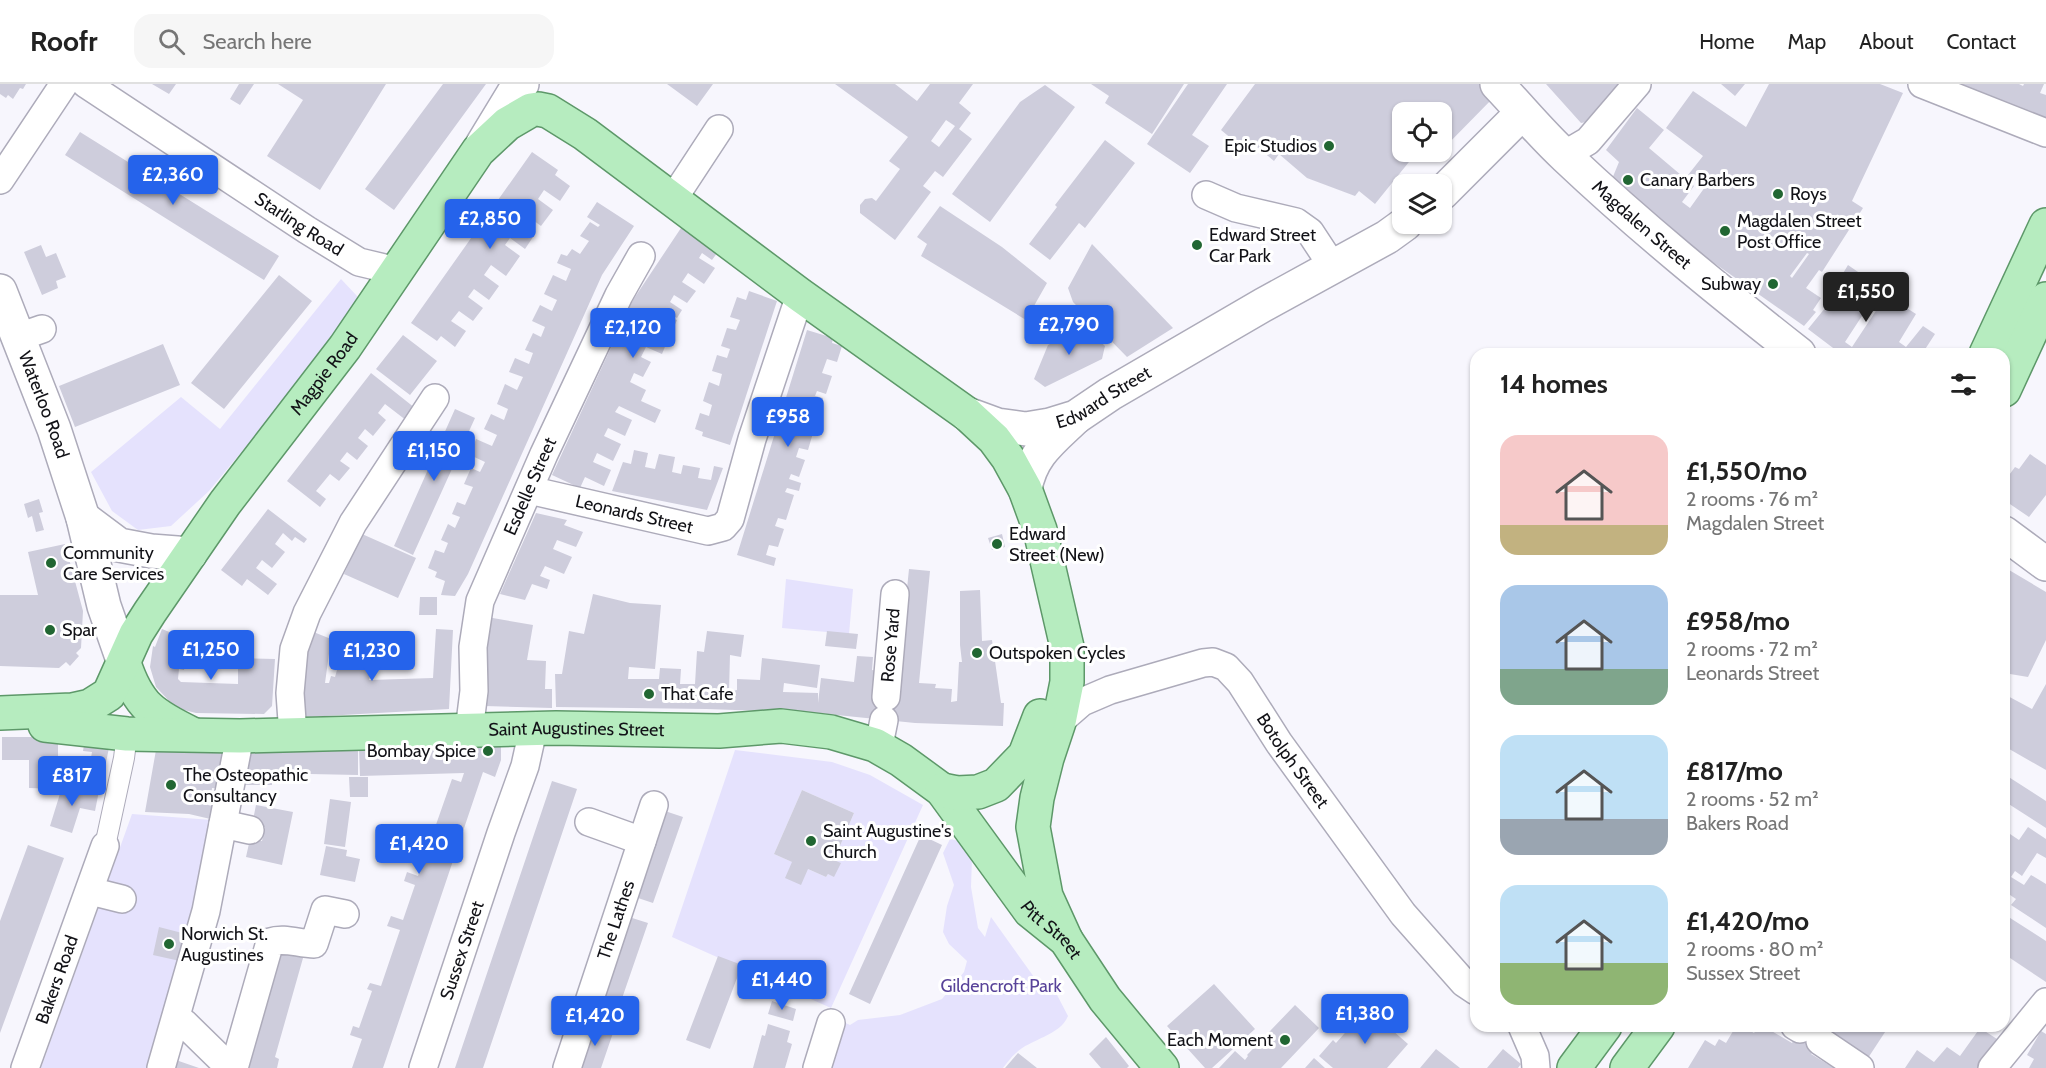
<!DOCTYPE html>
<html lang="en">
<head>
<meta charset="utf-8">
<style>
	:root { --surface:#fff; --page:#f6f6f6; --text:#222; --muted:#767676; --line:#e0e0e0; --accent:#2563eb }
	body { margin:0; font-family:Cabin,sans-serif; background:var(--page); color:var(--text); height:100vh; display:flex; flex-direction:column; font-size:22px; white-space:nowrap }
	* { box-sizing:border-box; margin:0 }
	p { font-size:20px; color:var(--muted) }
	.icon { flex:none; width:33px; height:33px; fill:none; stroke:currentColor; stroke-width:2; stroke-linecap:round; stroke-linejoin:round }
	.map { position:relative; flex:1; overflow:hidden }
	.panel { position:absolute; left:1470px; top:264px; width:540px; height:684px; display:flex; flex-direction:column; background:var(--surface); border-radius:18px; box-shadow:0 2px 4px #0004 }
	.panel>* { flex:none }
	.buttons { position:absolute; left:1392px; top:18px; display:grid; gap:12px }
	.buttons a { display:grid; place-items:center; width:60px; height:60px; border-radius:12px; background:var(--surface); box-shadow:0 2px 4px #0004; font-size:30px }
	.price { position:absolute; translate:-50% -51px; padding:0 14px; border-radius:6px; background:var(--accent); color:#fff; font-size:20px; line-height:39px; filter:drop-shadow(0 2px 3px #0008) }
	.price::after { content:''; position:absolute; left:50%; top:36px; width:18px; height:14px; margin-left:-9px; background:inherit; clip-path:polygon(0 0,100% 0,50% 100%) }
	.price.active { background:#222; color:#fff }
	ul { padding:0; list-style:none }
	li { display:flex; align-items:center; gap:18px; height:150px; padding:0 30px }
	li span { display:grid; place-items:center; flex:none; width:168px; height:120px; border-radius:18px; color:#555 }
	li>.icon { margin-inline-start:auto }
	span .icon { width:72px; height:72px; fill:#fffc; stroke-width:1 }
	li b { font-size:26px }
	h2 { display:flex; justify-content:space-between; align-items:center; height:72px; padding:0 30px; font-size:26px }
	header { display:flex; align-items:center; gap:36px; box-sizing:border-box; height:84px; padding:0 30px; background:var(--surface); border-bottom:2px solid var(--line) }
	header strong { font-size:28px }
	nav { display:flex; gap:33px; margin-inline-start:auto; font-size:21px }
	.search { width:420px; height:54px; background:var(--page); display:flex; align-items:center; gap:15px; box-sizing:border-box; padding:0 21px; border-radius:18px; color:var(--muted); font-size:22px }
	.map>svg:first-child { display:block }
	.green { fill:#e5e2fd; fill-rule:evenodd }
	.building { fill:#cecddc; fill-rule:evenodd }
	.lines { fill:none; stroke-linecap:round; stroke-linejoin:round }
	.pedestrian-casing { stroke:#adabba; stroke-width:22 }
	.minor-casing { stroke:#adabba; stroke-width:30 }
	.tertiary-casing { stroke:#adabba; stroke-width:36 }
	.primary-casing { stroke:#5d9869; stroke-width:36 }
	.pedestrian { stroke:#fff; stroke-width:20 }
	.minor { stroke:#fff; stroke-width:27 }
	.tertiary { stroke:#fff; stroke-width:33 }
	.primary { stroke:#b6ecbf; stroke-width:33 }
	.poi-dot { fill:#216632; stroke:#fff; stroke-width:2 }
	.labels { text-anchor:middle; dominant-baseline:central; stroke-width:6; stroke-linejoin:round; paint-order:stroke }
	.poi-label { font-size:18px; fill:#121217; stroke:#fff; text-anchor:start }
	.street-label { font-size:18px; fill:#121217; stroke:#fff }
	.park-label { font-size:18px; fill:#584399; stroke:#fff }
</style>
</head>
<body>
<header>
<strong>Roofr</strong>
<div class="search"><svg class="icon" aria-label="search" viewBox="0 0 24 24"><circle cx="10" cy="10" r="6"/><path d="M15 15l6 6"/></svg>Search here</div>
<nav><a>Home</a><a>Map</a><a>About</a><a>Contact</a></nav>
</header>
<div class="map">
<svg width="2046" height="984" viewBox="0 0 2046 984">
	<rect width="100%" height="100%" fill="#f7f6fd"/>
	<!-- green -->
	<path class="green" d="M341,195L357,212L358,228L209,407L171,442L138,446L112,427L91,388L181,313L220,345Z
		M786,495L853,505L849,550L782,544Z
		M735,666L832,678L870,691L923,721L831,924L672,853ZM802,706L854,729L834,776L840,779L834,792L828,790L826,793L774,770Z
		M132,730L212,736L198,834L153,984H41Z
		M950,755L963,758L972,774L971,803L978,844L985,853L991,833L1044,907L1056,909L1068,932C1060,952 1030,955 1016,969C1011,973 1007,979 1003,984H828L841,937L850,941L858,936L900,931L942,915L964,888L967,877L949,860L943,848L947,822L954,801L943,769Z"/>
	<!-- building -->
	<path class="building" d="M0,0H26L23,5L20,4L13,15L8,11L6,14L0,10Z
		M152,0H176L169,10Z
		M239,0H254L240,21L230,15Z
		M278,0H386L320,106L267,72L303,16Z
		M443,0H486L394,126L365,105Z
		M667,0H713L697,22Z
		M835,0H895L917,17L930,0H973L959,19L971,29L959,45L972,55L943,93L935,87L923,102L931,108L895,156L860,129V121L865,115L872,114L876,117L900,85L889,77L908,53ZM946,36L955,42L939,63L931,57Z
		M1091,0H1184L1152,50L1105,19L1109,12Z
		M1188,0H1227L1192,51L1209,62L1190,89L1147,60Z
		M1255,0H1484L1495,12L1442,66V28H1402V68H1417L1375,120L1359,107L1355,112L1307,94L1279,70L1274,77L1251,58L1244,65L1221,46Z
		M1546,0H1623L1592,37L1581,39Z
		M1721,0H1745L1735,12Z
		M1769,0H1880L1903,9L1852,117L1863,124L1822,188L1819,186L1806,204L1821,214L1813,226L1816,228L1804,242L1667,146L1612,95L1619,78L1606,66L1637,24L1664,46L1649,64L1694,102L1682,118L1690,124L1705,103L1688,91L1703,72L1666,44L1693,7L1746,43ZM1807,169L1809,170L1792,194L1790,192Z
		M1956,0H2019L2023,2L2024,0H2044L2040,9L2046,11V40Z
		M1045,1L1075,23L990,138L952,110L1020,18Z
		M80,48L279,172L264,196L65,71Z
		M1105,56L1135,79L1085,144L1079,139L1050,176L1029,160L1057,123L1055,121Z
		M532,68L558,86L555,91L570,102L560,117L544,106L538,115L553,126L541,142L526,131L520,140L535,150L525,165L510,154L505,161L520,172L506,192L491,181L484,191L499,202L489,216L474,205L468,213L483,224L473,237L459,227L451,237L466,247L455,263L441,252L437,257L411,239Z
		M597,118L634,142L602,191L468,490L455,512L441,511L445,497L435,493L437,488L428,484L435,466L444,469L448,459L441,456L448,440L455,444L460,433L452,430L457,418L465,421L473,403L464,400L471,384L480,388L485,378L470,371L476,355L492,362L497,351L484,345L491,330L504,336L508,325L497,320L505,300L517,306L523,293L509,288L515,274L529,280L533,269L525,266L533,249L541,253L545,243L532,237L540,221L552,227L557,216L544,210L553,191L566,197L571,185L557,179L561,170L567,172L572,165L580,170L589,157L580,152L590,138L598,143L600,141L587,133Z
		M940,122L1002,163L1047,199L1026,236L921,172L927,160L917,153Z
		M683,141L720,165L712,176L702,169L699,174L715,184L704,200L688,189L682,198L696,207L687,219L674,211L670,218L682,226L677,234L672,231L670,234L677,236L673,245L666,242L662,250L669,253L662,270L646,263L641,273L651,278L643,293L634,289L630,298L646,306L641,317L661,326L655,339L619,322L615,328L632,336L625,352L608,344L604,352L621,360L613,377L597,369L593,378L611,386L604,402L585,393L580,404L552,391L633,216Z
		M1092,160L1173,244L1127,273L1073,218L1068,204Z
		M41,161L46,173L56,169L66,193L56,197L58,204L42,211L24,168Z
		M1848,181L1861,190L1853,201L1873,215L1845,258L1852,263L1885,213L1903,226L1905,223L1916,230L1899,258L1906,263L1923,242L1935,250L1922,270H1841L1808,245L1830,218L1827,216Z
		M279,191L312,217L224,325L191,299Z
		M749,207L777,217L730,361L702,352L703,348L695,345L700,329L709,332L712,321L703,317L709,298L719,302L722,290L712,287L717,271L727,274L730,265L721,262L727,244L736,246L740,236L730,233L737,213L746,216Z
		M1084,242L1105,262L1102,275L1045,303L1034,295L1048,261Z
		M807,246L833,254L832,259L842,262L837,278L827,275L822,289L832,292L826,310L817,307L815,312L823,314L816,337L808,334L805,347L813,349L808,366L799,364L796,373L805,376L799,393L791,390L789,395L801,399L799,407L787,404L785,408L794,411L786,436L778,434L775,442L784,445L778,463L769,461L766,471L776,474L774,482L737,471Z
		M403,251L437,277L410,311L376,285Z
		M163,260L180,301L75,343L59,302Z
		M371,289L420,328L411,340L385,320L378,329L386,336L373,352L365,345L358,354L368,362L357,376L347,368L340,377L350,384L339,397L330,390L316,407L326,415L320,423L287,397Z
		M455,325L475,334L413,471L394,462Z
		M634,366L648,369L645,383L655,385L659,370L675,373L672,388L681,390L683,381L700,384L698,394L711,396L714,382L723,384L707,426L612,407L623,378L631,380Z
		M2030,370L2046,381V411L2029,433L2004,416V398L2015,383L2019,385Z
		M39,415L43,428L39,429L44,446L36,448L32,432L28,434L24,420Z
		M268,425L307,455L304,459L295,453L292,457L283,449L275,460L285,468L272,484L262,476L256,484L277,500L268,511L247,495L242,502L221,486Z
		M536,429L567,436L564,441L583,448L576,463L557,456L553,465L572,473L564,490L545,482L540,492L550,496L547,505L532,500L525,516L500,510Z
		M362,450L416,474L398,514L344,490Z
		M1002,450L1005,463L992,466L988,454Z
		M65,460L83,527L81,564L76,569L79,572L70,582L66,578L59,584L0,582V511H38L28,468Z
		M2004,483L2046,508V556L2028,593L2004,589Z
		M909,485L930,487L919,599L936,600L935,604L952,605L951,618L957,617L959,578H962L960,561V507L980,506L982,557L992,556L1001,619H1004L1003,642L915,639L817,629L706,625L556,623L555,590H562L569,547L584,550L593,510L630,519L661,521L655,585L629,583L628,595H659L660,584L681,585L680,600H695L697,567L704,568L707,547L744,551L741,573L730,571L729,608L737,606V595L760,596L762,574L820,581L817,604L784,599L783,608L818,609V619L821,594L854,598L857,572L873,573L872,586L878,587L903,544Z
		M420,513H437V531H419Z
		M487,533L533,541L527,576L546,577L545,605H552V624L485,622Z
		M162,545L199,560L192,579L186,576L184,586L179,585L178,595L181,598L238,600V574L275,575L272,622L264,630L196,629L180,625L172,620L156,603L150,583L153,562L155,563Z
		M436,545L453,546L449,625L307,633L302,629V595L311,547L331,555L325,599H329L331,592L335,593L339,579L352,583L361,551L380,556L369,596L433,594Z
		M827,547L858,550L856,565L825,562Z
		M2046,600V686L2004,662V610L2032,625Z
		M86,649L111,654L101,703L86,701L92,668L83,667Z
		M2,653H58V705L29,704V676H2Z
		M501,657V676L495,693L483,688L383,984H352L362,955L350,951L353,942L359,944L372,907L367,905L370,899L381,902L400,846L387,842L391,832L403,836L415,801L404,797L407,788L418,792L452,695L461,698L464,689L360,692L359,663Z
		M156,666L226,668L225,705L212,704L211,715L208,714V721L221,724L219,737L189,730L145,728Z
		M239,666L358,667V691L310,690V687H272V701H239Z
		M2004,690L2046,717V744L2004,717Z
		M349,693H368V713H350Z
		M552,697L577,705L483,984H455Z
		M63,700L78,705L99,707L95,727L80,724L72,749L50,742Z
		M802,706L854,729L834,776L841,779L834,793L828,790L826,793L808,785L801,801L785,794L792,778L774,770Z
		M330,715L351,718L345,763L324,760Z
		M256,721L293,728L282,781L246,773L250,755L262,757L265,743L252,741Z
		M662,726L683,733L653,819L632,812Z
		M2028,743L2046,755V774L2037,769L2022,792L2015,787L2011,793L2024,801L2031,791L2046,800V844L2011,821L2016,815L2004,807V746L2019,756Z
		M921,751L942,761L870,920L849,910Z
		M28,761L64,774L0,949V837Z
		M326,762L347,766L346,772L360,775L355,798L320,791Z
		M2007,832L2046,857V898L2004,870V836Z
		M629,833L648,839L618,926L599,920Z
		M159,843L186,850L180,877L153,871Z
		M279,860L305,867L275,973L279,975L277,984H249L254,966L249,965Z
		M718,872L742,881L710,965L686,956Z
		M750,884L781,895L773,915L743,903Z
		M1214,900L1255,945L1212,984H1205L1167,942Z
		M772,917L796,925L793,937L768,930Z
		M1295,921L1319,944L1281,984H1219L1235,967L1245,976L1248,972L1247,971Z
		M1367,924L1408,960L1387,984H1333L1319,972L1333,956L1336,959Z
		M592,938L614,946L601,984H576Z
		M768,940L790,947L787,958L792,960L785,984H753L762,951L765,952Z
		M1736,942H1742L1754,949L1759,942H1763L1792,959L1802,942H1889L1868,974L1826,947L1811,970L1834,984H1688L1705,956L1715,962L1719,955L1726,959Z
		M1980,944L1997,955L2004,952L1981,984H1905L1917,966L1934,978L1947,963L1960,972Z
		M2041,947L2046,950V984H2029L2034,975L2027,971Z
		M1106,953L1129,982L1127,984H1101L1089,970Z
		M1436,965L1460,984H1420Z
		M1503,965L1521,980L1518,984H1487Z
		M1018,969L1037,984H1005Z
		M1314,974L1325,984H1305Z
		M173,975L199,984H169Z"/>
	<g class="lines">
		<defs>
			<path id="pedestrian" d="M105,762L124,674L127,650"/>
			<g id="minor">
				<path id="s1" d="M86,0L307,146L359,178L397,187"/>
				<path d="M1922,0L2046,49"/>
				<path d="M1564,71L1588,57L1637,0"/>
				<path d="M0,96L64,0"/>
				<path d="M1206,111L1236,124L1296,138L1310,148L1333,183"/>
				<path d="M673,115L719,45"/>
				<path d="M19,253L42,245"/>
				<path id="s2" d="M529,406L708,447L723,443L730,435L752,355L800,211"/>
				<path id="s3" d="M886,613L895,510"/>
				<path id="s4" d="M1059,638L1082,618L1110,606L1203,579L1213,578L1226,583L1240,598L1279,659L1403,830L1464,899L1476,907"/>
				<path id="s5" d="M469,647L474,607L473,563L480,517L544,370L619,211L641,172"/>
				<path d="M293,651L290,609L294,565L307,529L353,439L435,314"/>
				<path d="M875,661L881,651L884,636"/>
				<path d="M589,738L642,757"/>
				<path d="M223,740L250,746"/>
				<path d="M90,807L122,815"/>
				<path d="M184,939L230,984"/>
				<path d="M1522,942L1535,972L1536,984"/>
				<path d="M1795,942L1800,945"/>
				<path d="M1820,957L1860,984"/>
				<path id="s6" d="M25,984L105,762"/>
				<path d="M161,984L206,827L240,652"/>
				<path d="M234,984L270,858C285,853 299,860 314,860L325,826L345,830"/>
				<path id="s7" d="M423,984L501,749L525,682L533,646"/>
				<path id="s8" d="M567,984L654,721"/>
				<path d="M817,984L831,939"/>
				<path d="M1992,984L2046,918"/>
			</g>
			<g id="tertiary">
				<path id="s9" d="M1497,0C1520,24 1541,50 1566,73C1640,143 1719,207 1799,270"/>
				<path d="M482,61L513,10L522,0"/>
				<path d="M1442,109L1522,29"/>
				<path id="s10" d="M0,207L54,345L83,434L104,522L124,579"/>
				<path id="s11" d="M967,330L997,341L1026,345L1050,341L1076,333L1110,310L1263,221L1387,153L1405,140"/>
				<path d="M1025,405C1031,371 1051,357 1075,334"/>
				<path d="M83,434L119,461L151,467L190,470"/>
				<path d="M2004,449L2046,480"/>
			</g>
			<g id="primary">
				<path d="M1986,270L2046,141"/>
				<path d="M2004,306L2046,215"/>
				<path d="M124,579C138,622 153,631 192,650"/>
				<path id="s12" d="M0,629L72,626L90,622L109,610L136,550L150,528L225,419L345,263L478,67L507,40L531,26L538,25L548,27L585,50L800,211L967,330L994,355L1008,374L1025,405L1040,446L1067,563V598L1059,638L1047,674L1037,714L1033,743L1046,812L1066,856"/>
				<path id="s13" d="M45,641L127,650L240,652L556,644L719,647L781,642L831,648L875,661L901,676L942,706L1030,827L1066,856L1105,915L1162,984"/>
				<path d="M942,706L957,709L978,708L996,701L1025,671L1040,632"/>
				<path d="M1574,984L1605,942"/>
				<path d="M1627,984L1658,942"/>
			</g>
		</defs>
		<!-- pedestrian casing -->
		<use href="#pedestrian" class="pedestrian-casing"/>
		<!-- minor casing -->
		<use href="#minor" class="minor-casing"/>
		<!-- tertiary casing -->
		<use href="#tertiary" class="tertiary-casing"/>
		<!-- primary casing -->
		<use href="#primary" class="primary-casing"/>
		<!-- pedestrian -->
		<use href="#pedestrian" class="pedestrian"/>
		<!-- minor -->
		<use href="#minor" class="minor"/>
		<!-- tertiary -->
		<use href="#tertiary" class="tertiary"/>
		<!-- primary -->
		<use href="#primary" class="primary"/>
	</g>
	<!-- markers -->
	<g class="poi-dot">
		<circle cx="1329" cy="62" r="6"/>
		<circle cx="1628" cy="96" r="6"/>
		<circle cx="1778" cy="110" r="6"/>
		<circle cx="1725" cy="147" r="6"/>
		<circle cx="1197" cy="161" r="6"/>
		<circle cx="1773" cy="200" r="6"/>
		<circle cx="997" cy="460" r="6"/>
		<circle cx="51" cy="479" r="6"/>
		<circle cx="50" cy="546" r="6"/>
		<circle cx="977" cy="569" r="6"/>
		<circle cx="649" cy="610" r="6"/>
		<circle cx="488" cy="667" r="6"/>
		<circle cx="171" cy="701" r="6"/>
		<circle cx="811" cy="757" r="6"/>
		<circle cx="169" cy="860" r="6"/>
		<circle cx="1285" cy="956" r="6"/>
	</g>
	<g class="labels">
		<!-- poi labels -->
		<g class="poi-label">
			<text x="1317" y="62" text-anchor="end">Epic Studios</text>
			<text x="1640" y="96">Canary Barbers</text>
			<text x="1790" y="110">Roys</text>
			<text x="1737" y="137">Magdalen Street<tspan x="1737" dy="21">Post Office</tspan></text>
			<text x="1209" y="151">Edward Street<tspan x="1209" dy="21">Car Park</tspan></text>
			<text x="1761" y="200" text-anchor="end">Subway</text>
			<text x="1009" y="450">Edward<tspan x="1009" dy="21">Street (New)</tspan></text>
			<text x="63" y="469">Community<tspan x="63" dy="21">Care Services</tspan></text>
			<text x="62" y="546">Spar</text>
			<text x="989" y="569">Outspoken Cycles</text>
			<text x="661" y="610">That Cafe</text>
			<text x="476" y="667" text-anchor="end">Bombay Spice</text>
			<text x="183" y="691">The Osteopathic<tspan x="183" dy="21">Consultancy</tspan></text>
			<text x="823" y="747">Saint Augustine's<tspan x="823" dy="21">Church</tspan></text>
			<text x="181" y="850">Norwich St.<tspan x="181" dy="21">Augustines</tspan></text>
			<text x="1273" y="956" text-anchor="end">Each Moment</text>
		</g>
		<!-- street labels -->
		<g class="street-label">
			<text stroke="none"><textPath href="#s1" startOffset="255">Starling Road</textPath></text>
			<text stroke="none"><textPath href="#s9" startOffset="202">Magdalen Street</textPath></text>
			<text stroke="none"><textPath href="#s12" startOffset="500">Magpie Road</textPath></text>
			<text stroke="none"><textPath href="#s11" startOffset="146">Edward Street</textPath></text>
			<text stroke="none"><textPath href="#s10" startOffset="122">Waterloo Road</textPath></text>
			<text stroke="none"><textPath href="#s5" startOffset="256">Esdelle Street</textPath></text>
			<text stroke="none"><textPath href="#s2" startOffset="108">Leonards Street</textPath></text>
			<text stroke="none"><textPath href="#s3" startOffset="52">Rose Yard</textPath></text>
			<text stroke="none"><textPath href="#s13" startOffset="532">Saint Augustines Street</textPath></text>
			<text stroke="none"><textPath href="#s4" startOffset="297">Botolph Street</textPath></text>
			<text stroke="none"><textPath href="#s8" startOffset="156">The Lathes</textPath></text>
			<text stroke="none"><textPath href="#s13" startOffset="1092">Pitt Street</textPath></text>
			<text stroke="none"><textPath href="#s7" startOffset="124">Sussex Street</textPath></text>
			<text stroke="none"><textPath href="#s6" startOffset="94">Bakers Road</textPath></text>
		</g>
		<!-- park labels -->
		<g class="park-label">
			<text x="1001" y="902">Gildencroft Park</text>
		</g>
	</g>
</svg>
<div class="buttons">
<a><svg class="icon" aria-label="locate" viewBox="0 0 24 24"><circle cx="12" cy="12" r="6"/><path d="M12 2v4M12 18v4M2 12h4M18 12h4"/></svg></a>
<a><svg class="icon" aria-label="layers" viewBox="0 0 24 24"><path d="M12 4l9 5-9 5-9-5zM3 14l9 5 9-5"/></svg></a>
</div>
<b class="price" style="left:173px;top:122px">£2,360</b>
<b class="price" style="left:490px;top:166px">£2,850</b>
<b class="price active" style="left:1866px;top:239px">£1,550</b>
<b class="price" style="left:1069px;top:272px">£2,790</b>
<b class="price" style="left:633px;top:275px">£2,120</b>
<b class="price" style="left:788px;top:364px">£958</b>
<b class="price" style="left:434px;top:398px">£1,150</b>
<b class="price" style="left:211px;top:597px">£1,250</b>
<b class="price" style="left:372px;top:598px">£1,230</b>
<b class="price" style="left:72px;top:723px">£817</b>
<b class="price" style="left:419px;top:791px">£1,420</b>
<b class="price" style="left:782px;top:927px">£1,440</b>
<b class="price" style="left:1365px;top:961px">£1,380</b>
<b class="price" style="left:595px;top:963px">£1,420</b>
<section class="panel">
<h2>14 homes<svg class="icon" aria-label="filters" viewBox="0 0 24 24"><path d="M4 7h16M4 17h16"/><circle cx="9" cy="7" r="2"/><circle cx="15" cy="17" r="2"/></svg></h2>
<ul>
<li><span style="background:linear-gradient(#f6c9c9 75%,#c2b280 0)"><svg class="icon" aria-label="home" viewBox="0 0 24 24"><path d="M3 11l9-7 9 7M6 9v11h12V9"/></svg></span><div><b>£1,550/mo</b><p>2 rooms · 76 m²</p><p>Magdalen Street</p></div></li>
<li><span style="background:linear-gradient(#a9c7e8 70%,#7fa58c 0)"><svg class="icon" aria-label="home" viewBox="0 0 24 24"><path d="M3 11l9-7 9 7M6 9v11h12V9"/></svg></span><div><b>£958/mo</b><p>2 rooms · 72 m²</p><p>Leonards Street</p></div></li>
<li><span style="background:linear-gradient(#bfe0f5 70%,#9aa5b1 0)"><svg class="icon" aria-label="home" viewBox="0 0 24 24"><path d="M3 11l9-7 9 7M6 9v11h12V9"/></svg></span><div><b>£817/mo</b><p>2 rooms · 52 m²</p><p>Bakers Road</p></div></li>
<li><span style="background:linear-gradient(#bfe0f5 65%,#8fb573 0)"><svg class="icon" aria-label="home" viewBox="0 0 24 24"><path d="M3 11l9-7 9 7M6 9v11h12V9"/></svg></span><div><b>£1,420/mo</b><p>2 rooms · 80 m²</p><p>Sussex Street</p></div></li>
</ul>
</section>
</div>
</body>
</html>
